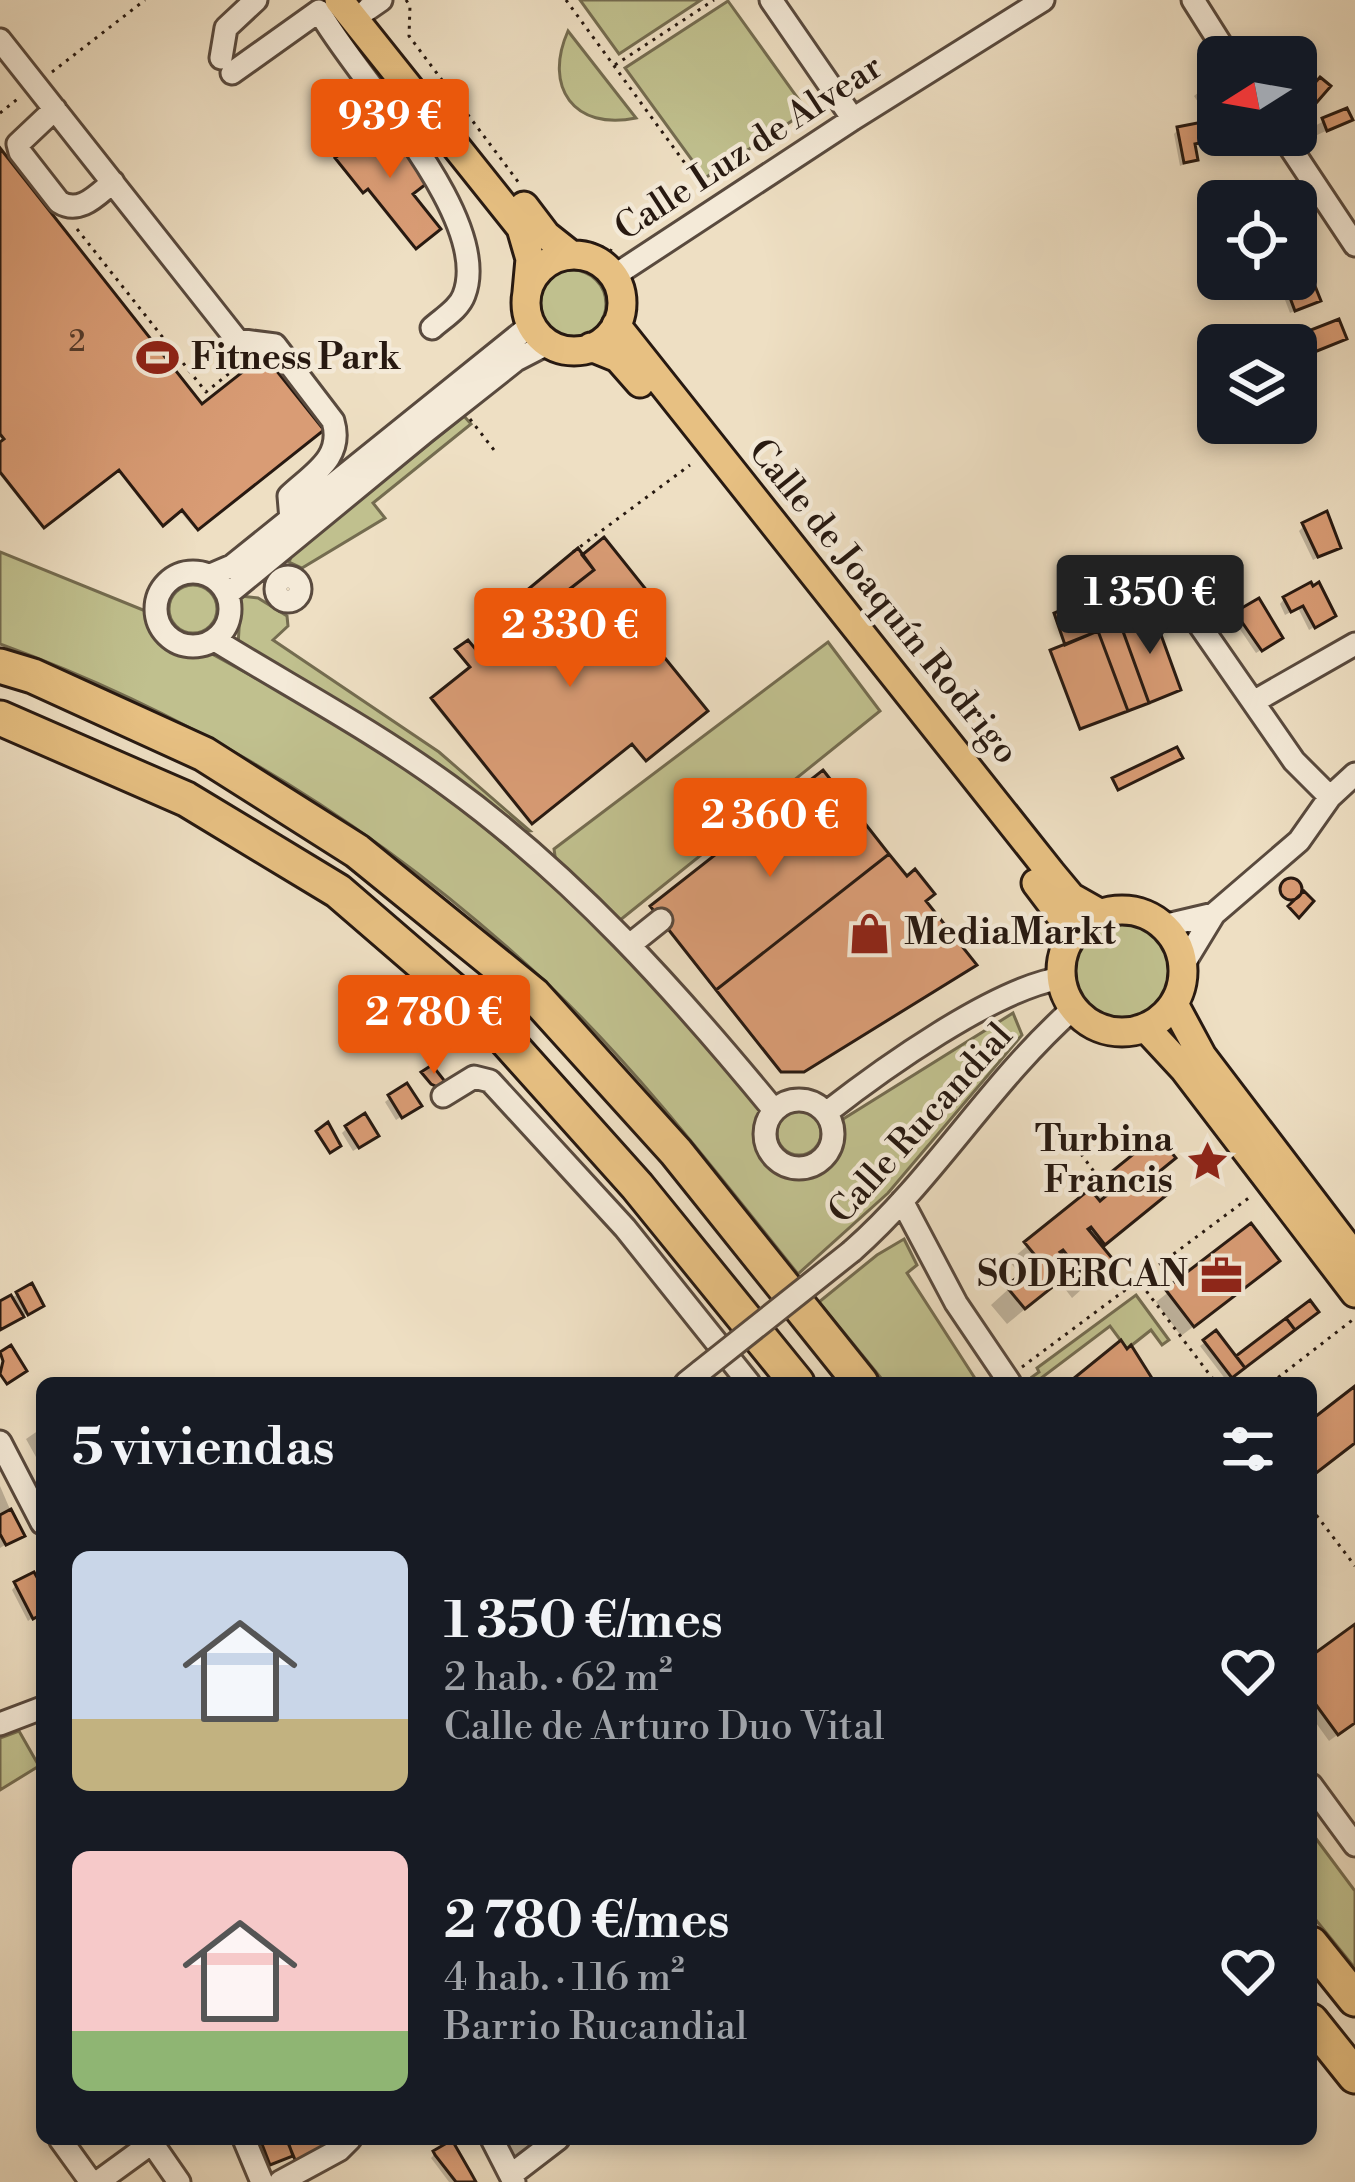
<!DOCTYPE html>
<html lang="es">
<head>
<meta charset="utf-8">
<style>
	:root { --surface:#171b24; --page:#20242c; --text:#f1f3f6; --muted:#9ea1a6; --accent:#ea580c }
	body { margin:0; font-family:"Libre Bodoni",serif; background:var(--page); color:var(--text); height:100vh; display:flex; flex-direction:column; font-size:45px; white-space:nowrap }
	* { box-sizing:border-box; margin:0 }
	p { font-size:39px; color:var(--muted) }
	.icon { flex:none; width:66px; height:66px; fill:none; stroke:currentColor; stroke-width:2; stroke-linecap:round; stroke-linejoin:round }
	.map { position:relative; flex:1; overflow:hidden }
	.panel { position:absolute; left:36px; top:1377px; width:1281px; height:768px; display:flex; flex-direction:column; background:var(--surface); border-radius:18px; box-shadow:0 6px 18px #0003 }
	.panel>* { flex:none }
	.needle { width:78px; rotate:259deg }
	.buttons { position:absolute; left:1197px; top:36px; display:grid; gap:24px }
	.buttons a { display:grid; place-items:center; width:120px; height:120px; border-radius:18px; background:var(--surface); box-shadow:0 6px 18px #0003; font-size:60px }
	.price { position:absolute; translate:-50% -102px; padding:0 27px; border-radius:12px; background:var(--accent); color:#fff; font-size:39px; line-height:78px; filter:drop-shadow(0 3px 6px #0008) }
	.price::after { content:''; position:absolute; left:50%; top:72px; width:36px; height:27px; margin-left:-18px; background:inherit; clip-path:polygon(0 0,100% 0,50% 100%) }
	.price.active { background:#222; color:#fff }
	ul { padding:0; list-style:none }
	li { display:flex; align-items:center; gap:36px; height:300px; padding:0 36px }
	li span { display:grid; place-items:center; flex:none; width:336px; height:240px; border-radius:18px; color:#555 }
	li>.icon { margin-inline-start:auto }
	span .icon { width:144px; height:144px; fill:#fffc; stroke-width:1 }
	li b { font-size:51px }
	h2 { display:flex; justify-content:space-between; align-items:center; height:144px; padding:0 36px; font-size:51px }
	.map>svg:first-child { display:block }
	.green { fill:#c0c08e; stroke:#746c50; stroke-width:3 }
	.shadow { fill:#0003 }
	.building { fill:#d99c75; stroke:#271911; stroke-width:3 }
	.lines { fill:none; stroke-linecap:round; stroke-linejoin:round }
	.minor-casing { stroke:#594a3e; stroke-width:27 }
	.major-casing { stroke:#271911; stroke-width:33 }
	.highway-casing { stroke:#271911; stroke-width:39 }
	.path { stroke:#271911; stroke-width:3; stroke-dasharray:3 6; stroke-linecap:butt }
	.minor { stroke:#f4ead8; stroke-width:21 }
	.major { stroke:#e7c082; stroke-width:27 }
	.highway { stroke:#e7c082; stroke-width:33 }
	.minor-bridge-casing { stroke:#594a3e; stroke-width:27; stroke-linecap:butt }
	.minor-bridge { stroke:#f4ead8; stroke-width:21 }
	.labels { text-anchor:middle; dominant-baseline:central; stroke-width:9; stroke-linejoin:round; paint-order:stroke }
	.number-label { font-size:30px; fill:#543a2a }
	.street-label { font-size:36px; fill:#271911; stroke:#f4ead8 }
	.poi-label { font-size:36px; font-weight:bold; fill:#271911; stroke:#f4ead8; text-anchor:start }
</style>
</head>
<body>
<div class="map">
<svg width="1355" height="2182" viewBox="0 0 1355 2182">
	<rect width="100%" height="100%" fill="#eedfc3"/>
	<filter id="stains"><feTurbulence type="fractalNoise" baseFrequency=".00167" numOctaves="4"/><feColorMatrix values="0 0 0 0 .2 0 0 0 0 .09 0 0 0 0 .02 0 0 0 .5 -.17"/></filter>
	<radialGradient id="worn" r=".72"><stop offset=".6" stop-color="#630" stop-opacity="0"/><stop offset="1" stop-color="#630" stop-opacity=".3"/></radialGradient>
	<!-- green -->
	<path class="green" d="M580,0H701L619,54Z
		M728,1L807,111L705,178L625,68Z
		M568,31L636,118C574,131 543,87 568,31Z
		M538 304a34 34 0 1 1 68 0a34 34 0 1 1-68 0Z
		M464,416L471,424L373,503L385,518L302,568L289,562L293,553Z
		M0,552L148,612L164,645L187,657L212,654L348,729L440,789L601,928L766,1108C764,1118 759,1127 760,1137C763,1177 822,1190 837,1150C840,1142 838,1130 840,1121L1013,1013L1022,1035L888,1193L798,1274C720,1177 644,1077 554,990C394,838 208,720 0,644Z
		M169 609a24 24 0 1 1 48 0a24 24 0 1 1-48 0Z
		M241,596L258,598L287,616L288,626L273,640L439,752L530,831L521,832L393,734L238,646Z
		M828,642L880,711L619,921L556,863L554,849Z
		M1072 969a49 49 0 1 1 98 0a49 49 0 1 1-98 0Z
		M777 1133a22 22 0 1 1 44 0a22 22 0 1 1-44 0Z
		M904,1239L917,1265L907,1273L978,1383H885L819,1302L877,1255Z
		M1136,1295L1169,1340L1162,1345L1151,1330L1127,1349L1110,1326L1036,1382L1032,1377L1039,1372L1037,1368Z
		M19,1731L39,1766L0,1790V1738Z
		M1311,1832L1355,1891V1968L1311,1914Z"/>
	<!-- shadow -->
	<path class="shadow" d="M1218,77V111L1208,117L1194,96Z
		M1349,120L1313,137L1309,129L1324,121Z
		M1218,122V135L1226,136L1221,141L1192,146L1195,159L1180,166L1174,134L1178,130Z
		M381,125L409,194L437,228L413,248L365,188L361,192L336,161Z
		M0,153L202,408L320,430L195,529L179,510L160,525L116,469L42,528L0,475V445L4,442L0,437Z
		M1296,268L1317,300L1290,313L1277,279H1296Z
		M1304,526L1338,547L1313,560L1299,531Z
		M1139,582L1178,690L1079,728L1051,654L1065,648L1054,617Z
		M528,593L630,620L704,711L643,760L629,743L529,823L431,701L470,670L457,652L468,644L482,661L539,617L523,598Z
		M1284,599L1333,616L1309,630L1298,608L1285,615L1280,604Z
		M1237,614L1274,642L1256,653L1233,619Z
		M822,774L973,964L800,1073L779,1072L651,910Z
		M390,1098L415,1108L396,1120L385,1102Z
		M347,1128L370,1140L353,1151L342,1133Z
		M1157,1139L1154,1205L1100,1249L1112,1262L1072,1298L1059,1281L1007,1324L991,1305L1022,1277L1009,1261Z
		M1251,1227L1265,1272L1181,1336L1156,1302Z
		M31,1287L41,1305L0,1330V1304Z
		M1309,1304L1315,1311L1226,1380L1200,1346L1216,1334L1236,1360Z
		M42,1428V1453L36,1457L26,1439Z
		M0,1486L21,1535L0,1548Z
		M16,1585L42,1593V1611L28,1621L12,1590Z
		M1311,1660L1355,1722L1329,1741L1311,1716Z
		M283,2139L287,2148L319,2151L294,2162L291,2153L266,2167L255,2140Z
		M503,2139H539L541,2142L516,2160Z
		M435,2154L473,2182H449L431,2158Z"/>
	<!-- building -->
	<path class="building" d="M1218,73V111L1217,112L1200,86Z
		M1320,77L1331,86L1304,117L1296,105Z
		M1347,108L1353,120L1327,131L1322,118Z
		M1218,119V135L1229,137L1195,144L1198,160L1184,163L1177,127Z
		M381,121L430,181L413,194L441,229L416,249L368,189L363,193L335,158Z
		M0,148L202,404L264,355L324,430L198,530L182,510L163,526L119,470L44,528L0,472V442L4,439L0,434Z
		M1305,261L1321,301L1295,311L1283,279H1296V265Z
		M1339,319L1347,339L1312,353L1303,333Z
		M1327,511L1341,548L1318,557L1302,523Z
		M604,537L656,602L634,620L708,711L646,761L632,744L532,824L431,698L470,667L455,649L468,640L482,657L594,570L582,555Z
		M578,548L594,570L542,611L526,591Z
		M1140,578L1152,610L1098,631L1086,600Z
		M1311,582L1313,586L1319,582L1336,616L1315,628L1303,606L1291,612L1283,597Z
		M1259,598L1283,638L1262,651L1235,612Z
		M1086,600L1098,631L1065,645L1054,613Z
		M1152,610L1181,690L1149,703L1120,623Z
		M1120,623L1149,703L1128,711L1098,631Z
		M1098,631L1128,711L1080,729L1050,650Z
		M1177,747L1183,758L1118,790L1112,778Z
		M823,770L889,854L716,990L650,906Z
		M889,854L907,876L915,869L935,894L926,901L977,965L804,1072H781L716,990Z
		M1280 889a11 11 0 1 1 22 0a11 11 0 1 1-22 0Z
		M1304,891L1314,901L1299,918L1288,906Z
		M432,1065L447,1084L440,1088L431,1084L421,1072Z
		M407,1083L422,1106L402,1118L388,1095Z
		M365,1113L379,1136L359,1148L345,1126Z
		M328,1122L341,1146L330,1153L316,1131Z
		M1157,1135L1176,1158L1160,1171L1174,1189L1105,1245L1091,1227L1088,1229L1116,1263L1090,1283L1063,1250L1060,1252L1075,1269L1025,1309L1006,1286L1039,1260L1024,1242L1090,1189L1100,1201L1114,1189L1105,1177Z
		M1251,1223L1280,1261L1194,1327L1165,1289Z
		M32,1283L44,1306L28,1315L16,1292Z
		M11,1295L24,1317L0,1330V1301Z
		M1310,1300L1319,1312L1295,1330L1286,1318Z
		M1286,1318L1295,1330L1245,1368L1236,1356Z
		M1216,1330L1245,1368L1232,1378L1203,1340Z
		M1121,1340L1127,1349L1131,1345L1155,1383H1068Z
		M11,1345L27,1371L7,1384L0,1374L3,1361L0,1352Z
		M1355,1386V1443L1311,1477V1420Z
		M11,1509L25,1536L6,1545L0,1534V1515Z
		M34,1572L42,1586V1614L33,1619L14,1582Z
		M1355,1624V1723L1338,1735L1311,1698V1656Z
		M260,2139H287L293,2156L270,2165Z
		M310,2139H319L324,2150L296,2162L288,2143Z
		M452,2140L471,2173L476,2182H456L435,2155L433,2151Z"/>
	<g class="lines">
		<defs>
			<path id="minor" d="M771,0L853,119
				M1193,0L1229,57
				M368,9L381,0
				M0,40L237,340L275,345L333,421C344,458 312,474 289,496L291,520
				M221,58L226,28L256,0
				M232,73L319,11C355,77 494,217 464,295C459,309 443,318 432,328
				M55,109L18,144L20,152L59,202C80,215 97,195 113,182
				M1282,135L1355,245
				M614,276L853,119L1043,0
				M156 609a37 37 0 1 1 74 0a37 37 0 1 1-74 0Z
				M211,575L232,566L531,325
				M276 589a12 12 0 1 1 24 0a12 12 0 1 1-24 0Z
				M228,594L425,432L516,360L547,344
				M1194,617L1294,761L1330,797
				M215,640C293,688 374,731 449,786C574,877 676,991 774,1110
				M1255,701L1355,644
				M1163,926L1214,914
				M631,944L661,920
				M1183,965L1214,914L1299,841L1330,797L1355,774
				M443,1096L474,1077L490,1081L625,1228L749,1383
				M765 1134a34 34 0 1 1 68 0a34 34 0 1 1-68 0Z
				M826,1113C881,1070 995,988 1062,978
				M902,1201L956,1303L1010,1383
				M852,1251C934,1179 991,1081 1074,1008
				M686,1383L701,1371
				M0,1442L42,1523
				M0,1724L42,1708
				M1311,1785L1355,1845
				M60,2139L91,2182
				M244,2139L262,2182
				M492,2139L514,2182
				M152,2143L179,2182
				M511,2175L558,2139
				M98,2182L157,2139
				M280,2182L339,2150L350,2139"/>
			<path id="major" d="M339,0L521,228L530,259L527,292
				M524,206L546,235L570,254
				M526 303a48 48 0 1 1 96 0a48 48 0 1 1-96 0Z
				M616,325L1051,873L1071,897L1101,914
				M591,347L618,358L640,383
				M1036,883L1073,932
				M1061 971a61 61 0 1 1 122 0a61 61 0 1 1-122 0Z
				M1174,1004L1202,1056L1355,1257
				M1146,1028L1184,1069L1355,1293"/>
			<path id="highway" d="M0,666L33,676L204,754L357,851L534,995L676,1152L861,1383
				M0,718L186,799L338,891L491,1023L637,1186L797,1383
				M1311,1944L1355,1999
				M1311,2021L1355,2076"/>
		</defs>
		<!-- minor casing -->
		<use href="#minor" class="minor-casing"/>
		<!-- major casing -->
		<use href="#major" class="major-casing"/>
		<!-- highway casing -->
		<use href="#highway" class="highway-casing"/>
		<!-- path -->
		<path class="path" d="M406,0L410,6L409,36L519,183
			M566,0L703,188
			M615,65L714,0
			M52,72L145,0
			M0,113L20,97
			M77,229L206,392L242,363
			M593,243L612,251
			M635,289L637,315
			M470,419L494,450
			M573,552L690,465
			M1080,1031L1124,1037
			M1081,1154L1106,1188
			M1141,1284L1216,1383
			M1022,1367L1250,1197
			M1271,1383L1355,1318
			M1311,1508L1355,1566"/>
		<!-- minor -->
		<use href="#minor" class="minor"/>
		<!-- major -->
		<use href="#major" class="major"/>
		<!-- highway -->
		<use href="#highway" class="highway"/>
		<defs>
			<path id="minor-bridge" d="M701,1371L852,1251"/>
		</defs>
		<!-- minor-bridge casing -->
		<use href="#minor-bridge" class="minor-bridge-casing"/>
		<!-- minor-bridge -->
		<use href="#minor-bridge" class="minor-bridge"/>
	</g>
	<!-- icons -->
	<defs>
		<symbol id="stadium-bare" viewBox="-9 -9 18 18"><path d="M0-5a6.5 5 0 1 0 0 10a6.5 5 0 1 0 0-10ZM-3.5-1.8h7v3.6h-7Z" fill="#8f2418" stroke="#f4ead8" stroke-width="2.5" paint-order="stroke"/></symbol>
		<symbol id="shop-bare" viewBox="-9 -9 18 18"><path d="M-5-2.5h2.3a2.7 3.5 0 0 1 5.4 0H5L5.5 6h-11ZM-1.5-2.5h3a1.5 2.3 0 0 0-3 0Z" fill="#8f2418" stroke="#f4ead8" stroke-width="2.5" paint-order="stroke"/></symbol>
		<symbol id="sight-bare" viewBox="-9 -9 18 18"><path d="M0-6L1.8-2.2L6-1.7L2.9 1.2L3.7 5.4L0 3.3L-3.7 5.4L-2.9 1.2L-6-1.7L-1.8-2.2Z" fill="#8f2418" stroke="#f4ead8" stroke-width="2.5" paint-order="stroke"/></symbol>
		<symbol id="office-bare" viewBox="-9 -9 18 18"><path d="M-6-3h4V-5.5h4V-3h4V5H-6ZM-1-4.5V-3h2v-1.5ZM-6 0V1H6V0Z" fill="#8f2418" stroke="#f4ead8" stroke-width="2.5" paint-order="stroke"/></symbol>
	</defs>
	<g fill-rule="evenodd">
		<use href="#stadium-bare" x="128" y="328" width="59" height="59"/>
		<use href="#shop-bare" x="840" y="904" width="59" height="59"/>
		<use href="#sight-bare" x="1178" y="1132" width="59" height="59"/>
		<use href="#office-bare" x="1192" y="1246" width="59" height="59"/>
	</g>
	<g class="labels">
		<!-- number labels -->
		<g class="number-label">
			<text x="77" y="342">2</text>
		</g>
		<!-- street labels -->
		<g class="street-label">
			<text transform="translate(749 148) rotate(-33)">Calle Luz de Alvear</text>
			<text transform="translate(883 602) rotate(51)">Calle de Joaquín Rodrigo</text>
			<text transform="translate(921 1124) rotate(-48)">Calle Rucandial</text>
		</g>
		<!-- poi labels -->
		<g class="poi-label">
			<text x="191" y="358">Fitness Park</text>
			<text x="904" y="933">MediaMarkt</text>
			<text x="1173" y="1140" text-anchor="end">Turbina<tspan x="1173" dy="41">Francis</tspan></text>
			<text x="1188" y="1275" text-anchor="end">SODERCAN</text>
		</g>
	</g>
	<rect width="100%" height="100%" filter="url(#stains)"/>
	<rect width="100%" height="100%" fill="url(#worn)"/>
</svg>
<div class="buttons">
<a><svg class="needle" viewBox="-14 -14 28 28"><path d="M0-13l5 13h-10z" fill="#e53935"/><path d="M0 13l5-13h-10z" fill="#9ea1a6"/></svg></a>
<a><svg class="icon" aria-label="locate" viewBox="0 0 24 24"><circle cx="12" cy="12" r="6"/><path d="M12 2v4M12 18v4M2 12h4M18 12h4"/></svg></a>
<a><svg class="icon" aria-label="layers" viewBox="0 0 24 24"><path d="M12 4l9 5-9 5-9-5zM3 14l9 5 9-5"/></svg></a>
</div>
<b class="price" style="left:390px;top:181px">939 €</b>
<b class="price active" style="left:1150px;top:657px">1 350 €</b>
<b class="price" style="left:570px;top:690px">2 330 €</b>
<b class="price" style="left:770px;top:880px">2 360 €</b>
<b class="price" style="left:434px;top:1077px">2 780 €</b>
<section class="panel">
<h2>5 viviendas<svg class="icon" aria-label="filters" viewBox="0 0 24 24"><path d="M4 7h16M4 17h16"/><circle cx="9" cy="7" r="2"/><circle cx="15" cy="17" r="2"/></svg></h2>
<ul>
<li><span style="background:linear-gradient(#c9d6e8 70%,#c2b280 0)"><svg class="icon" aria-label="home" viewBox="0 0 24 24"><path d="M3 11l9-7 9 7M6 9v11h12V9"/></svg></span><div><b>1 350 €/mes</b><p>2 hab. · 62 m²</p><p>Calle de Arturo Duo Vital</p></div><svg class="icon" aria-label="heart" viewBox="0 0 24 24"><path d="M12 20l-8-8c-3-5 5-10 8-4 3-6 11-1 8 4z"/></svg></li>
<li><span style="background:linear-gradient(#f6c9c9 75%,#8fb573 0)"><svg class="icon" aria-label="home" viewBox="0 0 24 24"><path d="M3 11l9-7 9 7M6 9v11h12V9"/></svg></span><div><b>2 780 €/mes</b><p>4 hab. · 116 m²</p><p>Barrio Rucandial</p></div><svg class="icon" aria-label="heart" viewBox="0 0 24 24"><path d="M12 20l-8-8c-3-5 5-10 8-4 3-6 11-1 8 4z"/></svg></li>
</ul>
</section>
</div>
</body>
</html>
